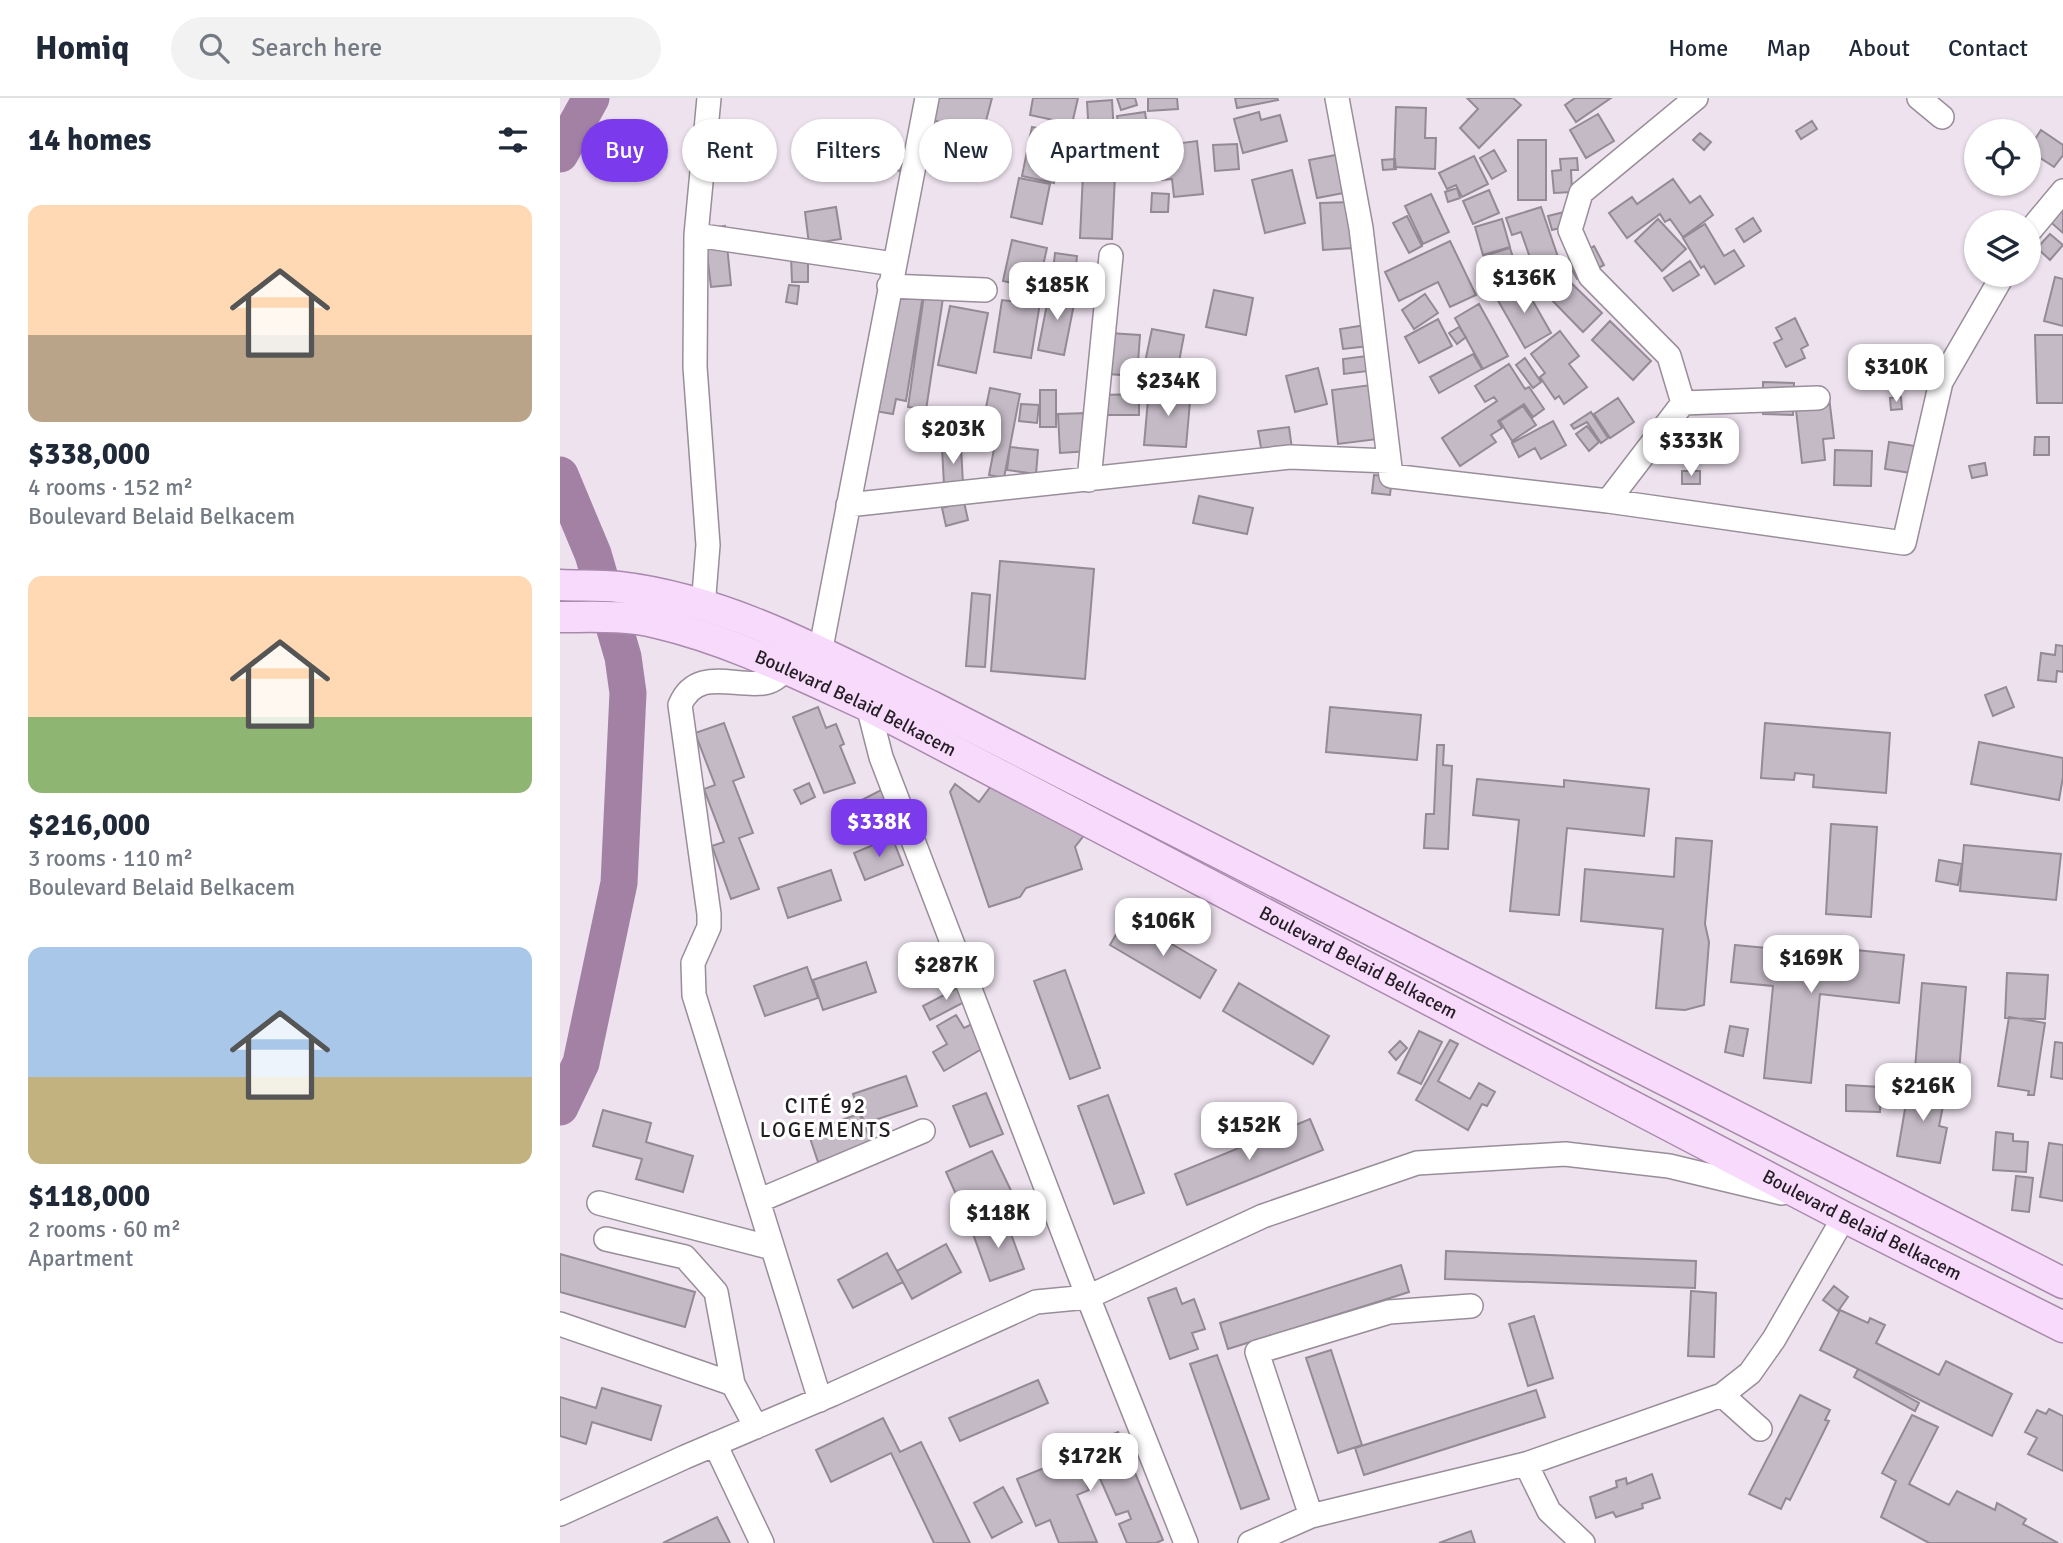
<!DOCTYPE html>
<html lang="en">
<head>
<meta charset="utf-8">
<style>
	:root { --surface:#fff; --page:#f2f2f3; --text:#1f2937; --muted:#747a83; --line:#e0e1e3; --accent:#7c3aed }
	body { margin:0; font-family:Signika,sans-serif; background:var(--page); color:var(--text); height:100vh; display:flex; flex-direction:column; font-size:26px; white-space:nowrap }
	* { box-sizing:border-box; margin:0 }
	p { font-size:23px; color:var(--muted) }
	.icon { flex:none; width:38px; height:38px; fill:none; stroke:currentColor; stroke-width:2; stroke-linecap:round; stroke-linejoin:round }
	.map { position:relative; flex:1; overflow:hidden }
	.drawer { display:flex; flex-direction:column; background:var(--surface); width:560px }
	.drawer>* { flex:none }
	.banner { position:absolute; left:21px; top:21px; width:665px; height:63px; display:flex; gap:14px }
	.controls { position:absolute; left:1404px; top:21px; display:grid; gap:14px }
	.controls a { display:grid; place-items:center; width:77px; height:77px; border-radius:50%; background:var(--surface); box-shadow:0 2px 5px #0004; font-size:35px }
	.price { position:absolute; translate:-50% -60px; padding:0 16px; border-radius:14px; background:#fff; color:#222; font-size:23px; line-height:46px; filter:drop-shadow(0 2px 4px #0008) }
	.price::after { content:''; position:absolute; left:50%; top:42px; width:21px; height:16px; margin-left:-10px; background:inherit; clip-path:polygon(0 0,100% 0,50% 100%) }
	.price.selected { background:var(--accent); color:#fff }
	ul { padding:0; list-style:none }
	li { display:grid; align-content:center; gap:14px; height:371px; padding:0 28px }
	li span { display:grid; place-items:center; height:217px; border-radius:14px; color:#555 }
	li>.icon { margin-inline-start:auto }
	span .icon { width:126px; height:126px; fill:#fffc; stroke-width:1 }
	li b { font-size:30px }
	h2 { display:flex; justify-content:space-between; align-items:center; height:84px; padding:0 28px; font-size:30px }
	.chip { padding:0 24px; border-radius:32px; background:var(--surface); box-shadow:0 2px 5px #0004; font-size:24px; line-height:63px }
	.chip.selected { background:var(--accent); color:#fff }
	header { display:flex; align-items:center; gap:42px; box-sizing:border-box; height:98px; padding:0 35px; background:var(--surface); border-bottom:2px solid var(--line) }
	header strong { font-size:33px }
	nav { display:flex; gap:38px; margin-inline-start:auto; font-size:24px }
	.search { width:490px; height:63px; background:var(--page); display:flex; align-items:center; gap:18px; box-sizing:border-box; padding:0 24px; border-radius:38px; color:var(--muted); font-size:26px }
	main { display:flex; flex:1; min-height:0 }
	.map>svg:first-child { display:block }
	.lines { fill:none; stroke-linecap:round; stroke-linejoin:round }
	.river { stroke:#a281a5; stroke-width:37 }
	.building { fill:#c4bac6; stroke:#948a95; stroke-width:2 }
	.minor-casing { stroke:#988e99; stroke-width:26 }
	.major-casing { stroke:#aa89ae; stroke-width:33 }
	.minor { stroke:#fff; stroke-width:23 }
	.major { stroke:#f8dafc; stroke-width:30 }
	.labels { text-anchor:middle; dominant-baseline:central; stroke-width:6; stroke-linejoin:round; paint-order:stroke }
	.street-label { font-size:19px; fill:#221e22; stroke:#fff }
	.neighbourhood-label { font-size:21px; letter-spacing:2px; fill:#221e22; stroke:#fff }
</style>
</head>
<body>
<header>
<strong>Homiq</strong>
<div class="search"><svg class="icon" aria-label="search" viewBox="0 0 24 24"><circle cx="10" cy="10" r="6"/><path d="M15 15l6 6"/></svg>Search here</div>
<nav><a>Home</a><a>Map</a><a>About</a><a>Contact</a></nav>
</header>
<main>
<section class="drawer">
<h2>14 homes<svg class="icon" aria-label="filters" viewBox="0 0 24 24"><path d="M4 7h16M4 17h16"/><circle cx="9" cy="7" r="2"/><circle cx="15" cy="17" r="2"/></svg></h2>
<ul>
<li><span style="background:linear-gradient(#ffd9b3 60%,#b9a48a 0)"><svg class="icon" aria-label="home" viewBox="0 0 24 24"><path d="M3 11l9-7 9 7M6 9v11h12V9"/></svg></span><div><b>$338,000</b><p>4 rooms · 152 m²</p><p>Boulevard Belaid Belkacem</p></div></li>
<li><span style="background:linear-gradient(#ffd9b3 65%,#8fb573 0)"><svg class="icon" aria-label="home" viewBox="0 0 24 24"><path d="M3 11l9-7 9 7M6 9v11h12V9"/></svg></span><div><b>$216,000</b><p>3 rooms · 110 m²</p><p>Boulevard Belaid Belkacem</p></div></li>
<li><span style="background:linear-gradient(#a9c7e8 60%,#c2b280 0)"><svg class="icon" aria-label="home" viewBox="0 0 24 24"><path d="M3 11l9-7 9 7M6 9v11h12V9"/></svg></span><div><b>$118,000</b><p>2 rooms · 60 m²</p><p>Apartment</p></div></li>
</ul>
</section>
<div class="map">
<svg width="1503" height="1445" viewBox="0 0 1503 1445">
	<rect width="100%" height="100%" fill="#ede2ee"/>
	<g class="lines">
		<!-- river -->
		<path class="river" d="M0,56L31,0
			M0,377L33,456L63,559L68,595L59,785L21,965L0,1009"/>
	</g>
	<!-- building -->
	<path class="building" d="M378,0H432L418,53L390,45L394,28L372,22Z
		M473,0H518L512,26L470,17Z
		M557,0H575L577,7L561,12Z
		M588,0H617L618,11L588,13Z
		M675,0H717L718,2L677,10Z
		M907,0H953L961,7L919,50L900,30L918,11Z
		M1015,0H1051L1016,24L1005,7Z
		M552,2L555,52L530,53L527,4Z
		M836,9L866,10L865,40H876L875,71L834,69Z
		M585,14L592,62L573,65L570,43L562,45L557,18Z
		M699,14L701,22L720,17L727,43L683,55L674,21Z
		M1038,16L1054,43L1026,60L1010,32Z
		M1252,23L1257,31L1241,41L1236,33Z
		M472,29L503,35L494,85L462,78Z
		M1481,32L1503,47V57L1494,69L1468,52Z
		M1140,35L1151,44L1144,52L1133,42Z
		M958,42H986V102H958Z
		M637,43L643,96L614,99L612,81L602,82L598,48Z
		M276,44L344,54L342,73L273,63Z
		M677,46L679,71L655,73L653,47Z
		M934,52L946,73L932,81L920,60Z
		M524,54L556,56L552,141L520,140Z
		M781,56L789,94L757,100L749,62Z
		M914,58L928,86L902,99L896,87L887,91L879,75Z
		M1017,60L1018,72H1011L1012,94L994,95L992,73L1001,72L1000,61Z
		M835,61L836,71L823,72L822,62Z
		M732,72L745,125L705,135L692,82Z
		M459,80L490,86L482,126L451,119Z
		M1113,81L1130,105L1140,98L1153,117L1123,139L1110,121L1105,124L1100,116L1067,140L1049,115L1072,99L1077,106Z
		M897,90L900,100L888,104L885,94Z
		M929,92L939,115L913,126L903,103Z
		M592,95L609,96L608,114H591Z
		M871,96L889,134L863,146L845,108Z
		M1503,100V135L1485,119Z
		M791,104L793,150L763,152L760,105Z
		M276,109L281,141L249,146L245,114Z
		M981,109L999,162L974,171L961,134L952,137L946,120Z
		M1004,114L1008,128L992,132L988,118Z
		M847,118L862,148L849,155L833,125Z
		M1193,120L1201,133L1184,144L1176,131Z
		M942,121L950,149L923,157L915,129Z
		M1098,121L1126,151L1102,173L1075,143Z
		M1145,126L1164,158L1174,152L1184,168L1155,186L1144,168L1141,170L1123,140Z
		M165,128L171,187L151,189L144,131Z
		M1490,136L1503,147L1490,162L1477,150Z
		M452,142L487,150L480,181L469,178L466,188L443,183Z
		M890,143L916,197L890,209L878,184L839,203L825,174Z
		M1034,148L1044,167L1017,181L1007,163Z
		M950,150L961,184L935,192L924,158Z
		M495,155L517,158L513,193L491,191Z
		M231,158H248V184H232Z
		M1130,163L1139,177L1113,193L1104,180Z
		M1001,175L1042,215L1023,234L983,193Z
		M1495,179L1503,181V228L1484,223Z
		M962,184L991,235L965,250L936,199Z
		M229,187L239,188L237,206L226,204Z
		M490,191L516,196L504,257L478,252Z
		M654,192L693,200L686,237L646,229Z
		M338,193L363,197L346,303L336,301L333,316L315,313Z
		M460,195L481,199L471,260L434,254L442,202L459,204Z
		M865,196L878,215L854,231L842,212Z
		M364,197L383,200L366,312L348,309Z
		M919,206L948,258L923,271L895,220Z
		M390,208L428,215L416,275L378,267Z
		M1235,220L1248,247L1241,251L1245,260L1226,269L1214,245L1222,241L1216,230Z
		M878,221L892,248L859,265L845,239Z
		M1050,223L1091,263L1073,282L1032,242Z
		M806,227L809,248L783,251L780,231Z
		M899,229L906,239L897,246L889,235Z
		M592,231L624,237L616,280L583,274Z
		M1000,233L1019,258L1009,266L1027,289L1004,306L999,298L995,301L980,279L985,275L971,256Z
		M549,235L580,237L577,278L547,276Z
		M1475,237H1503V305H1477Z
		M913,256L922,271L879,295L870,279Z
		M814,257L816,272L784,276L783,261Z
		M965,260L981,284L973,290L956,267Z
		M949,266L965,291L969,289L984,311L973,319L964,306L938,323L942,330L931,337L936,344L900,368L882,340L937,303L934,299L925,304L915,288Z
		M758,270L767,306L735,314L726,278Z
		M1203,284L1234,285L1233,317L1203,316Z
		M819,286L826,340L778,346L772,292Z
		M430,290L460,296L444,380L429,377L435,346L419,343Z
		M589,290L631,292L626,349L584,347Z
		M480,292H496V329H480Z
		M579,296V317H543L542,297Z
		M1269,299L1274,340L1263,341L1265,362L1242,365L1235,303Z
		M1341,299L1342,311L1331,312L1330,300Z
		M1058,300L1074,324L1050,340L1034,316Z
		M461,306L479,307L477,325L459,323Z
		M963,308L976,327L952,343L940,323Z
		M1031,314L1048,340L1041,345L1027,324L1014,331L1011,327Z
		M528,315L530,353L500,355L498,316Z
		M395,318L409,320L407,343L393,342Z
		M993,323L1006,347L981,361L975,350L959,359L952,345Z
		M1027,328L1039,344L1029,353L1016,336Z
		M729,329L732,351L702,355L698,333Z
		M1475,339H1489V357H1474Z
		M1329,344L1355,348L1351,375L1325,371Z
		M401,349L403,386L384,387L382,350Z
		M450,349L478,352L476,376L447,372Z
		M1275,352L1312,353L1311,388L1274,387Z
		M1425,365L1427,377L1412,380L1409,368Z
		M1122,373H1140V386H1122Z
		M814,377L832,379L830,397L812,395Z
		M639,398L693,410L687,436L633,425Z
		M404,404L408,422L386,428L382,410Z
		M440,463L534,471L525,581L431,573Z
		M412,495L430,497L425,569L406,568Z
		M1496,547L1503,548V574L1497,573L1496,584L1478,582L1481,555L1495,557Z
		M1446,589L1454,609L1433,618L1425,597Z
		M258,609L266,630L276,626L284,646L280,648L295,685L264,695L233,619Z
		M770,609L861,617L857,662L766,654Z
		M164,625L184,679L173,683L193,735L179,740L199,791L171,801L152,748L164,744L144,691L155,687L135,635Z
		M1205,625L1330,635L1326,695L1253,689L1254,677L1235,675L1234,682L1201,680Z
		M1419,644L1503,660V679L1499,702L1411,686Z
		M877,647H884L883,667L892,668L888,751L864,750L866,716H874Z
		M917,681L1004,689V682L1089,691L1084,738L1007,730L999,817L950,813L959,722L913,717Z
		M434,684L525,736L515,749L522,771L466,790L460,799L429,809L390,694L395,686L419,704Z
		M249,685L255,699L241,706L234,692Z
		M323,691L334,713L308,727L296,705Z
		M1271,726L1317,729L1311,819L1266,816Z
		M332,739L343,767L305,782L294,755Z
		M1116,740L1152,743L1145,826L1149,844L1144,907L1125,912L1096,910L1103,831L1021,823L1025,771L1114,779Z
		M1404,747L1501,756L1496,802L1400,793Z
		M1379,762L1402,766L1398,787L1376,783Z
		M271,772L281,802L228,820L218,790Z
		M566,819L656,872L640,900L550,847Z
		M1175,847L1258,855V848L1344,857L1339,905L1260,896L1251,985L1204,980L1213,888L1171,884Z
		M306,864L316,894L263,912L253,882Z
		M247,869L258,900L205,918L194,888Z
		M505,872L540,970L510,981L474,883Z
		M1447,875L1488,877L1485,921L1445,920Z
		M679,885L769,938L753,966L663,913Z
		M1362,885L1406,889L1398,986L1354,983Z
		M403,887L410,901L370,922L363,908Z
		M396,917L404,930L414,925L427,948L384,973L373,954L387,946L377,928Z
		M1449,919L1485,925L1474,997H1468L1469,993L1438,988Z
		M1170,928L1188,931L1183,958L1165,954Z
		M859,933L882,944L861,986L838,975Z
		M890,942L898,946L878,983L910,1001L919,985L935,994L927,1008L922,1006L908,1032L856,1002Z
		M840,943L847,950L836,962L829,954Z
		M1495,944L1503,945V981L1491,979Z
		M346,978L357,1008L303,1026L293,996Z
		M1350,982L1387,988L1379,1028L1387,1030L1380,1065L1337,1058Z
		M1286,987L1321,989L1320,1014L1286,1013Z
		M426,995L443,1036L410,1049L393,1008Z
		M548,997L584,1095L554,1106L518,1008Z
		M43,1012L91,1025L86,1044L133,1058L123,1094L76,1081L82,1061L33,1048Z
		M301,1015L311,1046L258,1064L248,1034Z
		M750,1021L763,1052L627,1107L615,1076Z
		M1436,1034L1453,1036V1043L1468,1044L1466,1074L1433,1072Z
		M1489,1045L1503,1047V1103L1480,1099Z
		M432,1053L457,1105L419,1123L417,1119L408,1123L386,1074Z
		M1456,1078L1473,1080L1469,1114L1452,1112Z
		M445,1120L464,1171L430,1183L412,1133Z
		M386,1146L401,1174L352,1201L337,1173Z
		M886,1153L1136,1163L1135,1190L885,1181Z
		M327,1155L343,1184L293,1210L278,1182Z
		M0,1156L135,1194L125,1229L0,1194Z
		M841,1167L849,1194L668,1251L660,1225Z
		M1274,1188L1288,1199L1278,1213L1263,1202Z
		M616,1190L622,1206L634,1201L645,1231L632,1235L638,1251L610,1261L588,1200Z
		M1131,1193L1156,1195L1154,1259L1128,1258Z
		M1280,1212L1308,1225L1310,1220L1325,1227L1316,1245L1379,1277L1386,1263L1452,1296L1432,1338L1260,1252Z
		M974,1218L993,1280L968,1288L949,1226Z
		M771,1252L802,1347L778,1355L746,1260Z
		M657,1257L709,1401L681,1411L630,1266Z
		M1298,1271L1359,1305L1355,1313L1294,1279Z
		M478,1282L488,1305L400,1343L389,1320Z
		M42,1290L101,1308L91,1342L32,1324L26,1346L0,1338V1299L36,1310Z
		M976,1292L985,1319L804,1377L795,1350Z
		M1240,1297L1270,1312L1265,1322L1269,1323L1230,1402L1226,1400L1221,1411L1189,1396Z
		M1489,1311L1503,1318V1373L1468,1356L1477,1340L1465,1334L1477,1312L1486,1316Z
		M1352,1317L1378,1329L1349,1386L1389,1407L1397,1393L1435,1412L1437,1405L1466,1421L1463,1426L1498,1445H1369L1321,1419L1336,1383L1322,1375Z
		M323,1320L340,1354L361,1344L410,1445H374L331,1355L271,1384L256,1352Z
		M558,1334L603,1442L596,1445H567L559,1426L571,1421L568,1413L556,1417L538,1376L525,1382L529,1392L517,1397L537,1444L499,1445L490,1422L476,1428L457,1381L489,1368L492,1376L505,1370L500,1358Z
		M1092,1376L1100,1400L1082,1406L1083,1410L1056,1419L1053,1414L1036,1420L1030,1399L1057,1389L1056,1383L1066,1380L1067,1386Z
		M443,1389L462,1424L432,1440L414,1405Z
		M157,1419L170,1445H103Z
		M911,1433L915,1445H879Z"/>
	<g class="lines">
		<defs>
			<path id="minor" d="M777,0L801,130L831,378L1048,403
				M1359,0L1382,19
				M1468,135L1503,93
				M136,137L334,166
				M329,188L425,192
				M1258,300L1123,305L1048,403L1344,445L1381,284L1443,177
				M1123,305L1109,258L1030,178L1010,132L1021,95L1136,0
				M529,382L551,158
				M288,407L730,359L829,363
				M143,509L148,447L135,269L136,137L149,0
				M260,555L367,0
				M227,571C220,577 213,584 203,585C173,589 136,569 120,607L149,816V829L133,865L134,897L260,1302
				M308,597V608L321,659L528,1199L626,1445
				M198,1103L363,1033
				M39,1105L212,1150
				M46,1141L125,1159L156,1194L173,1286
				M0,1226L173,1286L196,1329
				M1162,1297L1200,1331
				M155,1346L202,1445
				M966,1366L989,1413L1023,1445
				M0,1416L125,1359L273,1296L476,1204L528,1199L703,1118L857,1065L1005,1056L1109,1068L1222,1095
				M751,1418L697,1254L829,1214L911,1208
				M690,1445L751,1418L966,1366L1162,1297L1190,1275L1214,1241L1284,1119"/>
			<g id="major">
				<path d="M0,487C20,488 39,487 59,489C171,502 273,561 373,609L1503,1185"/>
				<path id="s1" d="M0,519C32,519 66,517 97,525C170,542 240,577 308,608L1284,1119L1503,1229"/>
			</g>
		</defs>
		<!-- minor casing -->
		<use href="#minor" class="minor-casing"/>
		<!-- major casing -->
		<use href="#major" class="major-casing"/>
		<!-- minor -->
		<use href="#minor" class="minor"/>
		<!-- major -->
		<use href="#major" class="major"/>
	</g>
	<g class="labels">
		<!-- street labels -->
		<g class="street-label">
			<text stroke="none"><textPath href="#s1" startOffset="312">Boulevard Belaid Belkacem</textPath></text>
			<text stroke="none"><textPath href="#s1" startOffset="878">Boulevard Belaid Belkacem</textPath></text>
			<text stroke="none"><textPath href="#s1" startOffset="1446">Boulevard Belaid Belkacem</textPath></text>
		</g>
		<!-- neighbourhood labels -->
		<g class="neighbourhood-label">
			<text x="266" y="1008">CITÉ 92<tspan x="266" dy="24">LOGEMENTS</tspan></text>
		</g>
	</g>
</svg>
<div class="controls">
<a><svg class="icon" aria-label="locate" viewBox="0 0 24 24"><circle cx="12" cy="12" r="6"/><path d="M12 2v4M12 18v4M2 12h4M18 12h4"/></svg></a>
<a><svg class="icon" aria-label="layers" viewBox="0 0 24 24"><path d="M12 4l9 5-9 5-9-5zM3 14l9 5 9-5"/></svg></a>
</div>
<b class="price" style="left:964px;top:217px">$136K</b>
<b class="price" style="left:497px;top:224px">$185K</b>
<b class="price" style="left:1336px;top:306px">$310K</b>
<b class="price" style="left:608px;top:320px">$234K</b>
<b class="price" style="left:393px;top:368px">$203K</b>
<b class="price" style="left:1131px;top:380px">$333K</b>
<b class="price selected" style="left:319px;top:761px">$338K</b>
<b class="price" style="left:603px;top:860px">$106K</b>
<b class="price" style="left:1251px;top:897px">$169K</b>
<b class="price" style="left:386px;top:904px">$287K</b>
<b class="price" style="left:1363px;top:1025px">$216K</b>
<b class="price" style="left:689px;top:1064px">$152K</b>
<b class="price" style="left:438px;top:1152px">$118K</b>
<b class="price" style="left:530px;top:1395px">$172K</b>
<div class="banner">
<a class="chip selected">Buy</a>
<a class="chip">Rent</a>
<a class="chip">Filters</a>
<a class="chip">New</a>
<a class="chip">Apartment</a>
</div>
</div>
</main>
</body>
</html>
